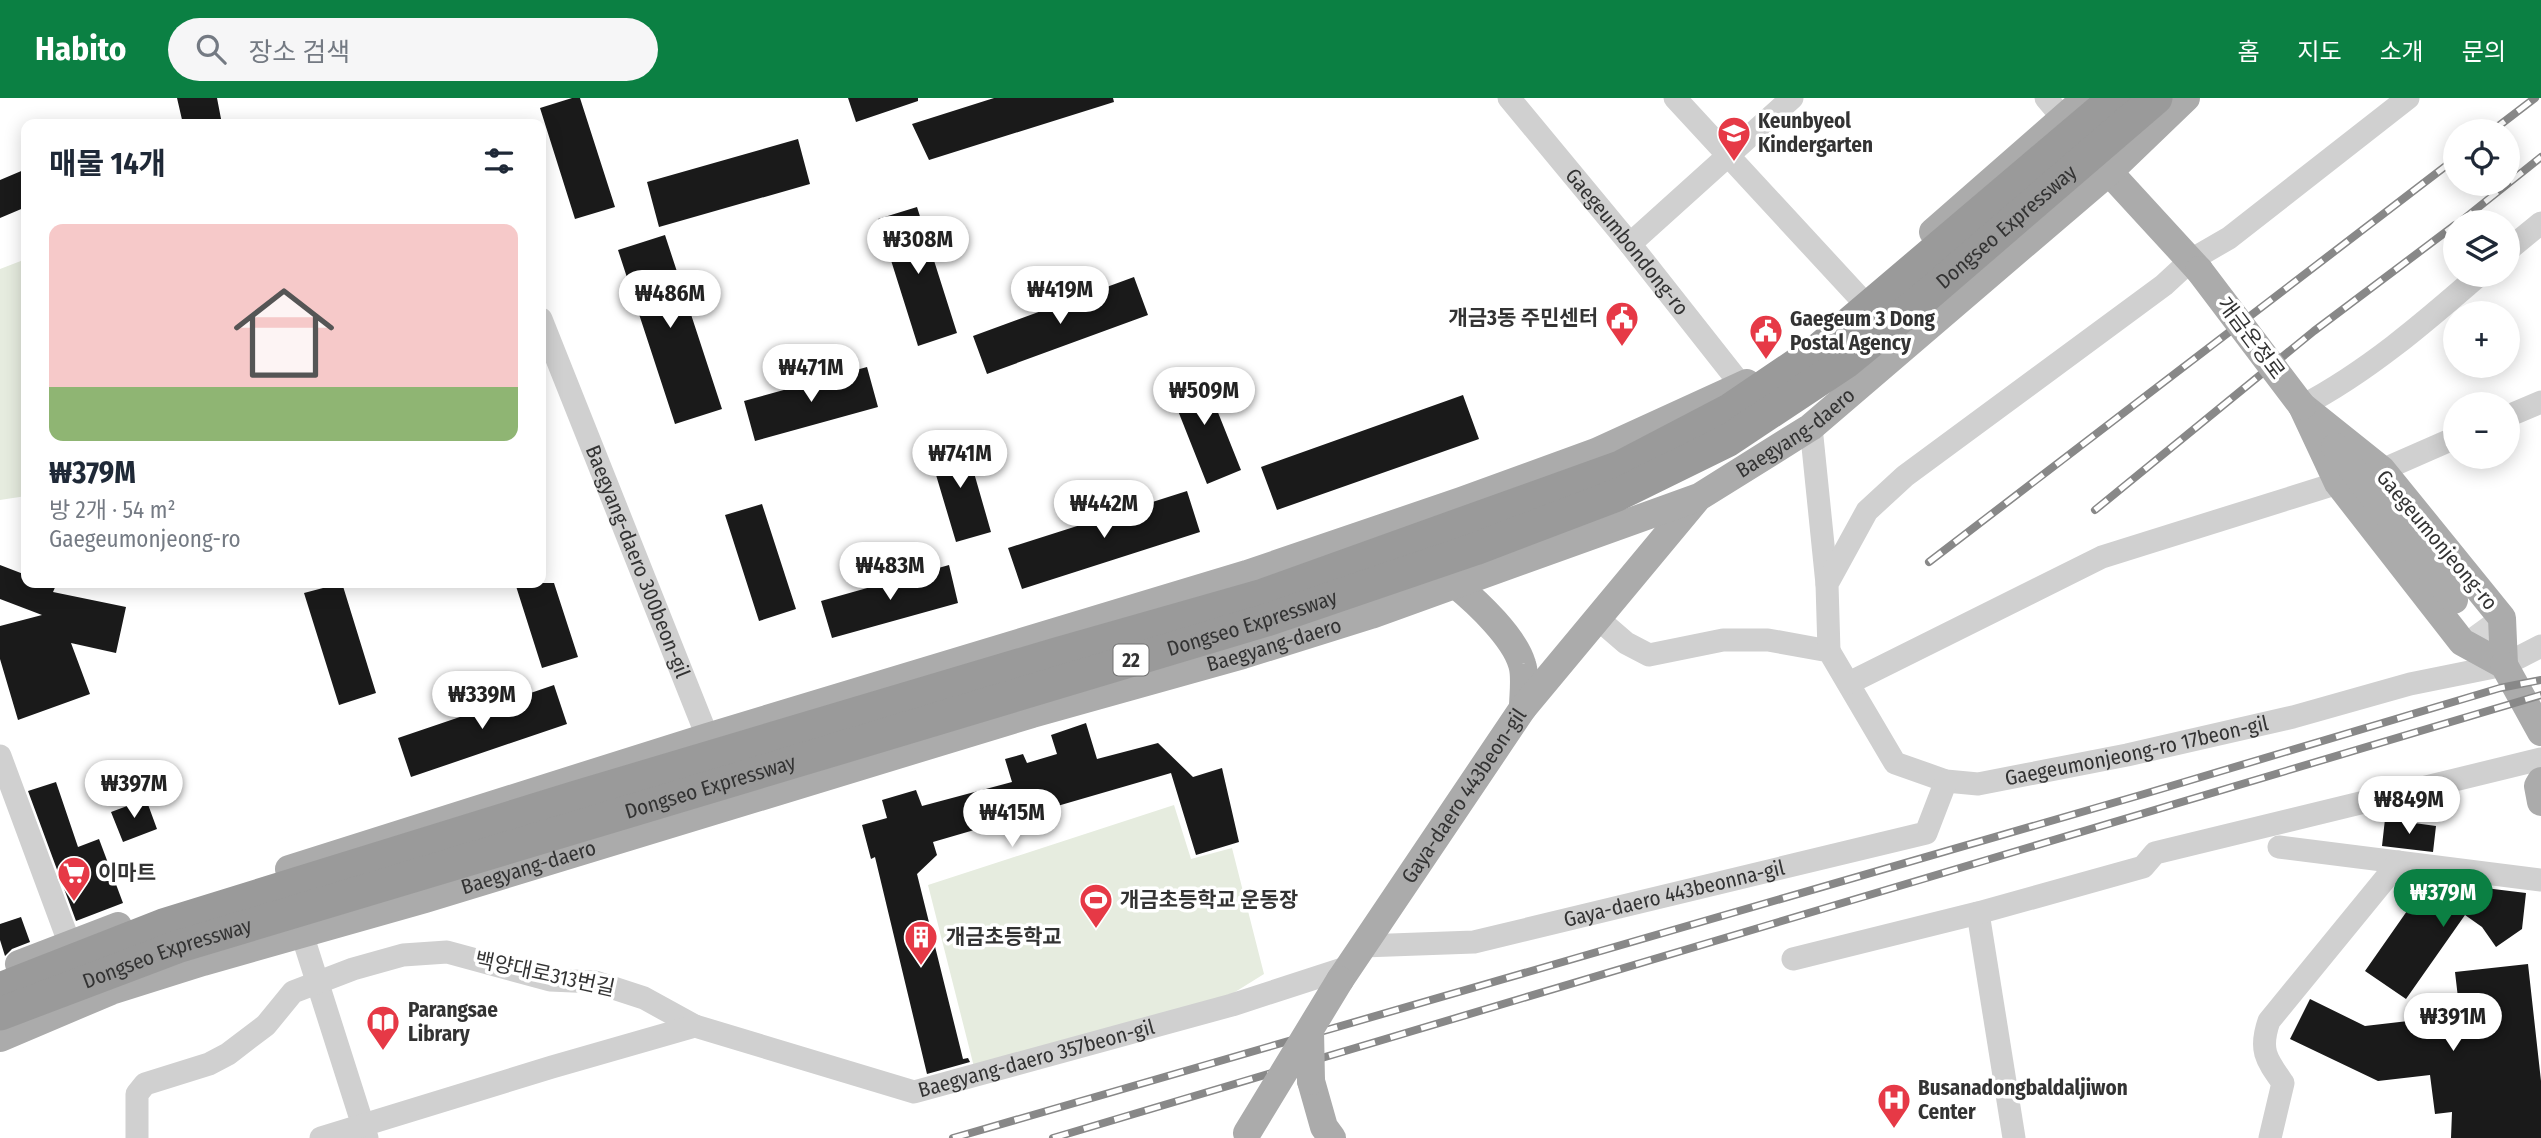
<!DOCTYPE html>
<html lang="ko">
<head>
<meta charset="utf-8">
<style>
	:root { --surface:#fff; --page:#f6f6f7; --text:#1f2937; --muted:#747a83; --line:#e0e1e3; --accent:#0b8043 }
	body { margin:0; font-family:"Fira Sans Condensed","Noto Sans KR",sans-serif; background:var(--page); color:var(--text); height:100vh; display:flex; flex-direction:column; font-size:26px; white-space:nowrap }
	* { box-sizing:border-box; margin:0 }
	p { font-size:23px; color:var(--muted) }
	.icon { flex:none; width:38px; height:38px; fill:none; stroke:currentColor; stroke-width:2; stroke-linecap:round; stroke-linejoin:round }
	.map { position:relative; flex:1; overflow:hidden }
	.drawer { position:absolute; left:21px; top:21px; width:525px; height:469px; display:flex; flex-direction:column; background:var(--surface); border-radius:14px; box-shadow:0 4px 18px #0003 }
	.drawer>* { flex:none }
	.controls { position:absolute; left:2443px; top:21px; display:grid; gap:14px }
	.controls a { display:grid; place-items:center; width:77px; height:77px; border-radius:50%; background:var(--surface); box-shadow:0 4px 18px #0003; font-size:35px }
	.price { position:absolute; translate:-50% -60px; padding:0 16px; border-radius:24px; background:#fff; color:#222; font-size:23px; line-height:46px; filter:drop-shadow(0 2px 4px #0008) }
	.price::after { content:''; position:absolute; left:50%; top:42px; width:21px; height:16px; margin-left:-10px; background:inherit; clip-path:polygon(0 0,100% 0,50% 100%) }
	.price.active { background:var(--accent); color:#fff }
	ul { padding:0; list-style:none }
	li { display:grid; align-content:center; gap:14px; height:371px; padding:0 28px }
	li+li { border-top:2px solid var(--line) }
	li span { display:grid; place-items:center; height:217px; border-radius:14px; color:#555 }
	li>.icon { margin-inline-start:auto }
	span .icon { width:126px; height:126px; fill:#fffc; stroke-width:1 }
	li b { font-size:30px }
	h2 { display:flex; justify-content:space-between; align-items:center; height:84px; padding:0 28px; font-size:30px }
	header { display:flex; align-items:center; gap:42px; box-sizing:border-box; height:98px; padding:0 35px; background:var(--accent); color:#fff }
	header strong { font-size:33px }
	nav { display:flex; gap:38px; margin-inline-start:auto; font-size:24px }
	.search { width:490px; height:63px; background:var(--page); display:flex; align-items:center; gap:18px; box-sizing:border-box; padding:0 24px; border-radius:38px; color:var(--muted); font-size:26px }
	.map>svg:first-child { display:block }
	.green { fill:#e6ecdf }
	.building { fill:#1a1a1a }
	.lines { fill:none; stroke-linecap:round; stroke-linejoin:round }
	.major-tunnel { stroke:#d6d6d6; stroke-width:28; stroke-dasharray:28 14; stroke-linecap:butt }
	.minor { stroke:#d0d0d0; stroke-width:23 }
	.major { stroke:#ababab; stroke-width:28 }
	.rail-casing { stroke:#888; stroke-width:8 }
	.rail { stroke:#fff; stroke-width:5; stroke-dasharray:16; stroke-linecap:butt }
	.major-bridge { stroke:#ababab; stroke-width:28 }
	.highway-bridge { stroke:#9a9a9a; stroke-width:33 }
	.labels { text-anchor:middle; dominant-baseline:central; stroke-width:7; stroke-linejoin:round; paint-order:stroke }
	.shield { fill:#fff; stroke:#707070; stroke-width:2 }
	.shield-label { font-size:19px; font-weight:bold; fill:#333 }
	.poi-label { font-size:21px; font-weight:bold; fill:#333; stroke:#fff; text-anchor:start }
	.street-label { font-size:21px; fill:#333; stroke:#fff }
</style>
</head>
<body>
<header>
<strong>Habito</strong>
<div class="search"><svg class="icon" aria-label="search" viewBox="0 0 24 24"><circle cx="10" cy="10" r="6"/><path d="M15 15l6 6"/></svg>장소 검색</div>
<nav><a>홈</a><a>지도</a><a>소개</a><a>문의</a></nav>
</header>
<div class="map">
<svg width="2541" height="1040" viewBox="0 0 2541 1040">
	<rect width="100%" height="100%" fill="#fff"/>
	<!-- green -->
	<path class="green" d="M26,161V398L0,402V171Z
		M1174,707L1191,761L1232,750L1264,876L1219,904L974,969L928,787Z"/>
	<!-- building -->
	<path class="building" d="M177,0H217L222,26H183Z
		M572,0H580L615,109L575,121L540,10Z
		M848,0H918V3L856,24Z
		M994,0H1113L1114,4L929,62L912,26Z
		M798,41L810,86L659,129L647,84Z
		M26,71V109L0,120V82Z
		M917,109L957,235L918,248L878,121Z
		M665,137L722,311L675,326L618,152Z
		M1134,179L1148,217L987,276L973,238Z
		M867,269L878,309L755,343L744,303Z
		M1201,272L1241,372L1207,386L1167,285Z
		M1463,297L1479,341L1277,412L1261,369Z
		M964,340L991,434L956,444L928,350Z
		M1187,393L1200,434L1022,491L1008,450Z
		M762,406L796,511L759,523L725,417Z
		M0,467L26,477V485H57L53,494L126,509L116,555L71,545L90,596L18,622L0,561V528L42,517L0,501Z
		M949,467L958,505L832,540L821,503Z
		M342,485L376,595L339,607L304,495Z
		M515,485H554L578,559L542,570Z
		M554,587L567,626L411,679L398,640Z
		M1086,625L1097,661L1158,645L1193,679L1222,670L1239,744L1196,757L1171,675L933,744L937,757L917,776L963,961L968,960L970,964L927,976L875,759L871,761L862,727L887,720L882,702L916,692L922,708L1012,684L1005,661L1023,656L1027,665L1057,656L1051,637Z
		M56,684L78,749L99,741L123,805L76,823L28,693Z
		M146,701L157,731L123,744L111,714Z
		M2385,721L2436,728L2433,754L2382,748Z
		M2428,783L2526,795L2522,831L2496,849L2482,829L2465,817L2406,901L2365,873Z
		M21,819L30,844L12,851L5,858L0,842V826Z
		M2528,866L2541,983V1040H2451L2452,1014L2435,1016L2430,977L2378,983L2290,941L2310,901L2365,928L2460,917L2455,874Z"/>
	<g class="lines">
		<!-- major-tunnel -->
		<path class="major-tunnel" d="M2473,527L2504,570"/>
		<!-- minor -->
		<g class="minor">
			<path id="s1" d="M1509,0L1630,146L1742,288"/>
			<path d="M1675,0L1858,198"/>
			<path d="M2046,0L2063,20"/>
			<path d="M1630,146L1792,0"/>
			<path d="M2508,152L2541,125"/>
			<path id="s2" d="M541,221L713,653"/>
			<path d="M2302,308C2367,274 2424,225 2479,177"/>
			<path d="M2508,318L2541,304"/>
			<path d="M1811,329L1827,486"/>
			<path d="M2382,372L2455,340"/>
			<path id="s3" d="M1597,520L1626,545L1649,557L1723,542H1768L1829,553L1895,665L1946,683L1978,686L2127,657L2293,619L2410,586L2504,567L2541,548"/>
			<path d="M1829,553L1827,486L1867,413L1905,378L2164,187L2191,162L2229,140L2408,0"/>
			<path d="M1849,585L2102,459L2338,385"/>
			<path d="M0,658L76,863"/>
			<path d="M2279,749L2541,782"/>
			<path d="M1978,815L2014,1040"/>
			<path d="M302,836L367,1040"/>
			<path id="s4" d="M1363,848L1474,844L1926,735L1946,683"/>
			<path d="M1793,861L1978,815L2143,769L2155,755L2541,661"/>
			<path d="M137,1040V996L145,986L209,966L228,956L266,927L293,894L353,871L403,857L447,854L550,882L595,884L644,900L695,928"/>
			<path id="s5" d="M321,1040L552,969L695,928L914,994L1232,907L1349,869"/>
			<path d="M2270,1040L2283,985C2266,961 2259,952 2269,923L2399,764"/>
		</g>
		<!-- major -->
		<g class="major">
			<path d="M2109,74L2199,172"/>
			<path d="M1933,134L2086,0"/>
			<path d="M2302,308L2382,372L2502,520L2504,567L2462,544L2338,385Z"/>
			<path d="M2335,349L2454,502"/>
			<path d="M1456,487C1478,505 1514,539 1522,566C1526,578 1523,597 1523,610"/>
			<path d="M2504,567L2541,634"/>
			<path d="M2541,683L2538,688L2541,704"/>
			<path d="M289,771L707,639L1247,476L1461,403L1596,354L1747,285"/>
			<path d="M19,866L118,828"/>
			<path id="s6" d="M1340,882L1523,610L1696,402"/>
			<path id="s7" d="M0,940L111,893L203,864L425,801L1032,616L1243,557L1371,517L1699,399L1811,329L2109,74L2186,0"/>
			<path d="M1311,983L1324,1029L1332,1040"/>
		</g>
		<defs>
			<path id="rail" d="M2492,33L2535,0
				M2460,124L2541,59
				M2095,412L2314,233L2455,127
				M1929,464L2455,61
				M953,1040L2144,696L2500,590L2541,582
				M1053,1040L2541,597"/>
		</defs>
		<!-- rail casing -->
		<use href="#rail" class="rail-casing"/>
		<!-- rail -->
		<use href="#rail" class="rail"/>
		<!-- major-bridge -->
		<path class="major-bridge" d="M2199,172L2302,308
			M1310,932L1311,983
			M1247,1035L1340,882"/>
		<!-- highway-bridge -->
		<g class="highway-bridge">
			<path d="M0,891L163,827L576,699L1056,556L1263,497L1620,369L1731,311L1818,252L2115,0"/>
			<path id="s8" d="M0,916L177,849L1273,520L1475,451L1617,397L1727,343L1846,264L1918,205L2156,0"/>
		</g>
	</g>
	<!-- icons -->
	<defs>
		<symbol id="school-pin" viewBox="-11 -11 22 30"><path d="M0 17L-7.5 6A9.5 9.5 0 1 1 7.5 6Z" fill="#e63946" stroke="#fff"/><path d="M0-5L7-2L0 1L-7-2ZM-4 1L0 2.5L4 1V4Q0 6-4 4Z" fill="#fff"/></symbol>
		<symbol id="civic-pin" viewBox="-11 -11 22 30"><path d="M0 17L-7.5 6A9.5 9.5 0 1 1 7.5 6Z" fill="#e63946" stroke="#fff"/><path d="M-.6-6.5H3V-4.5H.6V-3L4-1V1h2V6H-6V1h2V-1L-.6-3ZM-1.2 2.5V6h2.4V2.5Z" fill="#fff"/></symbol>
		<symbol id="supermarket-pin" viewBox="-11 -11 22 30"><path d="M0 17L-7.5 6A9.5 9.5 0 1 1 7.5 6Z" fill="#e63946" stroke="#fff"/><path d="M-6-5.5h2.5l.6 2H6L4.5 2H-2.5L-4.4-4H-6ZM-1.5 3.2a1.3 1.3 0 1 0 .1 0ZM3 3.2a1.3 1.3 0 1 0 .1 0Z" fill="#fff"/></symbol>
		<symbol id="stadium-pin" viewBox="-11 -11 22 30"><path d="M0 17L-7.5 6A9.5 9.5 0 1 1 7.5 6Z" fill="#e63946" stroke="#fff"/><path d="M0-5a6.5 5 0 1 0 0 10a6.5 5 0 1 0 0-10ZM-3.5-1.8h7v3.6h-7Z" fill="#fff"/></symbol>
		<symbol id="building-pin" viewBox="-11 -11 22 30"><path d="M0 17L-7.5 6A9.5 9.5 0 1 1 7.5 6Z" fill="#e63946" stroke="#fff"/><path d="M-4-6H4V6H1V3H-1V6H-4ZM-2.5-4.3h1.7v1.8h-1.7ZM.8-4.3h1.7v1.8H.8ZM-2.5-1h1.7V.8h-1.7ZM.8-1h1.7V.8H.8Z" fill="#fff"/></symbol>
		<symbol id="library-pin" viewBox="-11 -11 22 30"><path d="M0 17L-7.5 6A9.5 9.5 0 1 1 7.5 6Z" fill="#e63946" stroke="#fff"/><path d="M-6-4Q-3-5.5-.7-3.5V5Q-3 3-6 4ZM6-4Q3-5.5 .7-3.5V5Q3 3 6 4Z" fill="#fff"/></symbol>
		<symbol id="hospital-pin" viewBox="-11 -11 22 30"><path d="M0 17L-7.5 6A9.5 9.5 0 1 1 7.5 6Z" fill="#e63946" stroke="#fff"/><path d="M-5-5h3v3.5h4V-5h3V5h-3V1.5h-4V5h-3Z" fill="#fff"/></symbol>
	</defs>
	<g fill-rule="evenodd">
		<use href="#school-pin" x="1715" y="16" width="38" height="52"/>
		<use href="#civic-pin" x="1603" y="201" width="38" height="52"/>
		<use href="#civic-pin" x="1747" y="214" width="38" height="52"/>
		<use href="#supermarket-pin" x="55" y="756" width="38" height="52"/>
		<use href="#stadium-pin" x="1077" y="783" width="38" height="52"/>
		<use href="#building-pin" x="902" y="820" width="38" height="52"/>
		<use href="#library-pin" x="364" y="905" width="38" height="52"/>
		<use href="#hospital-pin" x="1875" y="983" width="38" height="52"/>
	</g>
	<g class="labels">
		<!-- shield labels -->
		<rect class="shield" x="1113.5" y="546.5" width="35" height="31" rx="5"/>
		<g class="shield-label">
			<text x="1131" y="562">22</text>
		</g>
		<!-- poi labels -->
		<g class="poi-label">
			<text x="1758" y="23">Keunbyeol<tspan x="1758" dy="24">Kindergarten</tspan></text>
			<text x="1598" y="220" text-anchor="end">개금3동 주민센터</text>
			<text x="1790" y="221">Gaegeum 3 Dong<tspan x="1790" dy="24">Postal Agency</tspan></text>
			<text x="98" y="775">이마트</text>
			<text x="1120" y="802">개금초등학교 운동장</text>
			<text x="946" y="839">개금초등학교</text>
			<text x="408" y="912">Parangsae<tspan x="408" dy="24">Library</tspan></text>
			<text x="1918" y="990">Busanadongbaldaljiwon<tspan x="1918" dy="24">Center</tspan></text>
		</g>
		<!-- street labels -->
		<g class="street-label">
			<text stroke="none"><textPath href="#s8" startOffset="2174">Dongseo Expressway</textPath></text>
			<text stroke="none"><textPath href="#s1" startOffset="186">Gaegeumbondong-ro</textPath></text>
			<text transform="translate(2251 240) rotate(53)">개금온정로</text>
			<text stroke="none"><textPath href="#s7" startOffset="1900">Baegyang-daero</textPath></text>
			<text transform="translate(2437 442) rotate(50)">Gaegeumonjeong-ro</text>
			<text stroke="none"><textPath href="#s2" startOffset="261">Baegyang-daero 300beon-gil</textPath></text>
			<text stroke="none"><textPath href="#s8" startOffset="1312">Dongseo Expressway</textPath></text>
			<text stroke="none"><textPath href="#s7" startOffset="1334">Baegyang-daero</textPath></text>
			<text stroke="none"><textPath href="#s3" startOffset="625">Gaegeumonjeong-ro 17beon-gil</textPath></text>
			<text stroke="none"><textPath href="#s8" startOffset="746">Dongseo Expressway</textPath></text>
			<text stroke="none"><textPath href="#s6" startOffset="222">Gaya-daero 443beon-gil</textPath></text>
			<text stroke="none"><textPath href="#s7" startOffset="556">Baegyang-daero</textPath></text>
			<text stroke="none"><textPath href="#s4" startOffset="317">Gaya-daero 443beonna-gil</textPath></text>
			<text stroke="none"><textPath href="#s8" startOffset="178">Dongseo Expressway</textPath></text>
			<text transform="translate(545 876) rotate(12)">백양대로313번길</text>
			<text stroke="none"><textPath href="#s5" startOffset="746">Baegyang-daero 357beon-gil</textPath></text>
		</g>
	</g>
</svg>
<div class="controls">
<a><svg class="icon" aria-label="locate" viewBox="0 0 24 24"><circle cx="12" cy="12" r="6"/><path d="M12 2v4M12 18v4M2 12h4M18 12h4"/></svg></a>
<a><svg class="icon" aria-label="layers" viewBox="0 0 24 24"><path d="M12 4l9 5-9 5-9-5zM3 14l9 5 9-5"/></svg></a>
<a>+</a>
<a>−</a>
</div>
<b class="price" style="left:918px;top:178px">₩308M</b>
<b class="price" style="left:1060px;top:228px">₩419M</b>
<b class="price" style="left:670px;top:232px">₩486M</b>
<b class="price" style="left:811px;top:306px">₩471M</b>
<b class="price" style="left:1204px;top:329px">₩509M</b>
<b class="price" style="left:960px;top:392px">₩741M</b>
<b class="price" style="left:1104px;top:442px">₩442M</b>
<b class="price" style="left:890px;top:504px">₩483M</b>
<b class="price" style="left:482px;top:633px">₩339M</b>
<b class="price" style="left:134px;top:722px">₩397M</b>
<b class="price" style="left:2409px;top:738px">₩849M</b>
<b class="price" style="left:1012px;top:751px">₩415M</b>
<b class="price active" style="left:2443px;top:831px">₩379M</b>
<b class="price" style="left:2453px;top:955px">₩391M</b>
<section class="drawer">
<h2>매물 14개<svg class="icon" aria-label="filters" viewBox="0 0 24 24"><path d="M4 7h16M4 17h16"/><circle cx="9" cy="7" r="2"/><circle cx="15" cy="17" r="2"/></svg></h2>
<ul>
<li><span style="background:linear-gradient(#f6c9c9 75%,#8fb573 0)"><svg class="icon" aria-label="home" viewBox="0 0 24 24"><path d="M3 11l9-7 9 7M6 9v11h12V9"/></svg></span><div><b>₩379M</b><p>방 2개 · 54 m²</p><p>Gaegeumonjeong-ro</p></div></li>
</ul>
</section>
</div>
</body>
</html>
